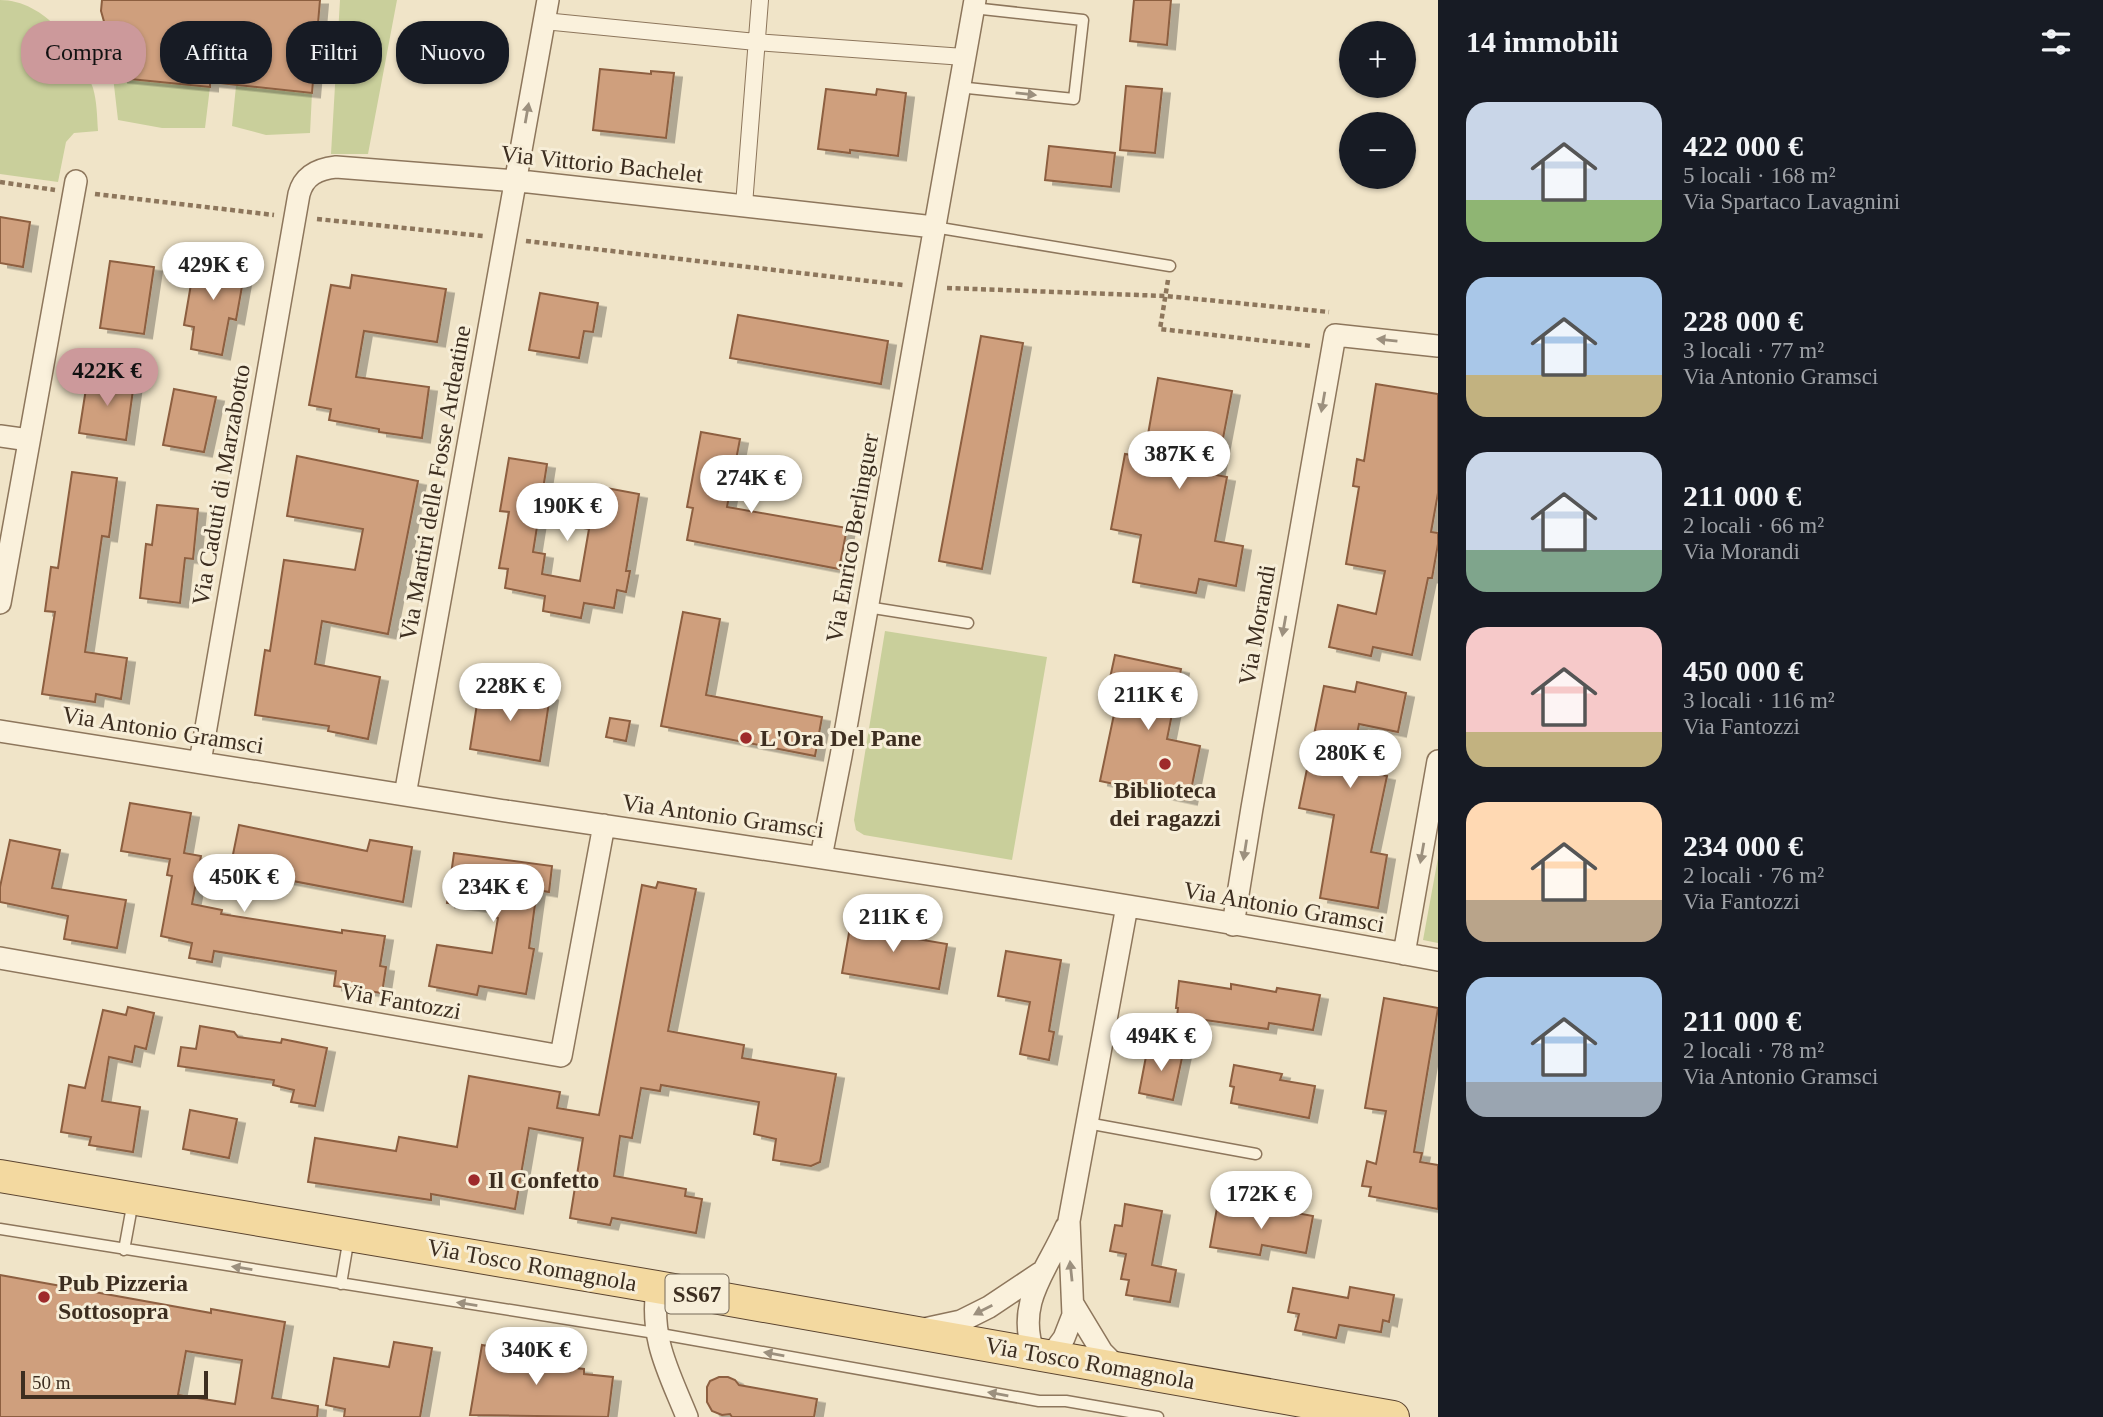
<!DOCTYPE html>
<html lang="it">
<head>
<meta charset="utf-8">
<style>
	:root { --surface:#171b24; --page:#20242c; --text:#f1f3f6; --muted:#9ea1a6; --accent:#cc999b }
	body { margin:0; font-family:"Times New Roman",serif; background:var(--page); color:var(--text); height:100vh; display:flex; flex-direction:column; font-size:26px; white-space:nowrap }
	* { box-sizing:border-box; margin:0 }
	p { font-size:23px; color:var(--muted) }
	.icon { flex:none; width:38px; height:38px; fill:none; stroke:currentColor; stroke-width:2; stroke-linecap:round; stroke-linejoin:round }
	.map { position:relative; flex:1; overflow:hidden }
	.details { display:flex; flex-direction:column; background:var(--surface); width:665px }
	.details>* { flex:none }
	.top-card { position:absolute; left:21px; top:21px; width:665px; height:63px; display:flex; gap:14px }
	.tools { position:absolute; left:1339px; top:21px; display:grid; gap:14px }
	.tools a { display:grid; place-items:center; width:77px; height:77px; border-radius:50%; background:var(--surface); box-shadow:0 2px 5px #0004; font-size:35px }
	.scale { position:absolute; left:21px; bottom:18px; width:187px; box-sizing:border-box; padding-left:7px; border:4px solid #3d2e20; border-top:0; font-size:19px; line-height:24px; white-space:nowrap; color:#3d2e20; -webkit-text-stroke:5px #f7eed8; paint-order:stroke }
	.price { position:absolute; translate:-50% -60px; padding:0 16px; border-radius:24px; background:#fff; color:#222; font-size:23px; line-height:46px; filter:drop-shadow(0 2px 4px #0008) }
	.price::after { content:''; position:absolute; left:50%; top:42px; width:21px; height:16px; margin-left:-10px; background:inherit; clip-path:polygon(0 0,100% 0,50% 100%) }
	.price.on { background:var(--accent); color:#111 }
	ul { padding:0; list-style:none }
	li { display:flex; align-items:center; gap:21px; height:175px; padding:0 28px }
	li span { display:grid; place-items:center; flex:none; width:196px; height:140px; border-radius:21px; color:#555 }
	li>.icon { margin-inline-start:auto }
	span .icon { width:84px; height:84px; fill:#fffc; stroke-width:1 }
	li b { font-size:30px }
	h2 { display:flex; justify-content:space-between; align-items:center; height:84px; padding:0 28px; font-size:30px }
	.tag { padding:0 24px; border-radius:28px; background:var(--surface); box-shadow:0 2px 5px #0004; font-size:24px; line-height:63px }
	.tag.on { background:var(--accent); color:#111 }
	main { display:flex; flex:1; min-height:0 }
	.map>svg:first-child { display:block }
	.green { fill:#c9cf9b }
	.building { fill:#cf9f7d; stroke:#8d5f41; stroke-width:2; fill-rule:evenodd; filter:url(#shadow) }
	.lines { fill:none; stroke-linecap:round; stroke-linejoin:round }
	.service-casing { stroke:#8d765c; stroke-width:13 }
	.pedestrian-casing { stroke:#8d765c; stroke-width:18 }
	.minor-casing { stroke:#8d765c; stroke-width:24 }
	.primary-casing { stroke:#5b4430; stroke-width:34 }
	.path { stroke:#8d765c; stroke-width:4.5; stroke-dasharray:5 3.5; stroke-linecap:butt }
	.service { stroke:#faf1dc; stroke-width:10 }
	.pedestrian { stroke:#faf1dc; stroke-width:16 }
	.minor { stroke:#faf1dc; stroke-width:21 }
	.primary { stroke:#f3d9a0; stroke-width:32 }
	.oneway { fill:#9c907e }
	.poi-dot { fill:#9e2a2b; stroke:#f7eed8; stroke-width:2.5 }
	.labels { text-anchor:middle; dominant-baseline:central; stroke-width:6; stroke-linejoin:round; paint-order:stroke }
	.shield { fill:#f7eed8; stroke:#756857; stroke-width:2 }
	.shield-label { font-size:23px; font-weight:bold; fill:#3d2e20 }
	.street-label { font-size:24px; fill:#3d2e20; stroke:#f7eed8 }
	.poi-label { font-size:24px; font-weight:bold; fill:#3d2e20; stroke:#f7eed8; text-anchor:start }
</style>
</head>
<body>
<main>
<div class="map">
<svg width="1438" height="1417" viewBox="0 0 1438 1417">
	<defs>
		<filter id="shadow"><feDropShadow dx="8" dy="4.5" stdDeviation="0" flood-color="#0004"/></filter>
	</defs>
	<rect width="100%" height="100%" fill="#f0e4c8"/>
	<!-- green -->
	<path class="green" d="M0,0C45,0 80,48 93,88C97,102 97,116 98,131L74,133L66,142L58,182L0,174Z
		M340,0H397L368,154H331Z
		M112,68H117L120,79L210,87L205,128H162L118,120Z
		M236,86L312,93L310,133L266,135L232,126Z
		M885,631L1047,657L1012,860L864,835L856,830L854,820Z
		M1438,858V943L1423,940Z"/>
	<!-- building -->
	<path class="building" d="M102,0H320L312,93L210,82V87L120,78L101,11Z
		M1134,0H1171L1167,45L1130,41Z
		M600,69L651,74V71L674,73L666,138L593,130Z
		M1126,86L1162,89L1155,153L1120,150Z
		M826,89L876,95L877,89L906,93L898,156L850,150V153L818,149Z
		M1049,146L1115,153L1111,187L1045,180Z
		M0,217L30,222L23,267L0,263Z
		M196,255L246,264L236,320L229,318L222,355L191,349L194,327L184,325Z
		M110,261L154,267L144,334L100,328Z
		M352,275L446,289L437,342L364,331L356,377L429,387L422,438L379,432V429L329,420L331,409L309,405L331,285L350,288Z
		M540,293L598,303L593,332L584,331L579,358L529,350Z
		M738,315L888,341L881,384L730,358Z
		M981,336L1023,343L982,569L939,561Z
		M88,376L134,383L126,440L79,433Z
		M1158,378L1232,391L1216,475L1227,477L1215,541L1243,546L1236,586L1199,579L1196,593L1133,582L1141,535L1111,529L1125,454L1144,457Z
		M1376,384L1438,394V493L1431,532L1438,533V544L1432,578H1428L1412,655L1373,647L1371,656L1329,647L1338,605L1376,614L1385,571L1346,564L1359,487L1353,486L1357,459L1364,461Z
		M174,389L216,397L204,452L163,445Z
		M701,432L740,439L727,507L847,528L839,569L687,540L693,508L687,507Z
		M297,456L418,481L388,634L322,621L315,664L380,677L368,739L328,731L329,726L255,715L265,650L270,651L284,560L355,570L363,529L287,516Z
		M509,458L547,464L533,552L545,554L542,574L580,581L589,529L583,528L590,485L639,494L626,571H630L626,592L617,590L614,608L584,603L581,618L543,611L545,596L505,588L508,569L499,568L509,512L500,511Z
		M72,472L117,478L109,537L102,536L85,652L127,658L121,699L96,694L95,702L42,694L55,612L45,611L51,567L58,568Z
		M157,505L198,509L193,559L185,558L180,603L140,598L146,544L152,545Z
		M683,612L720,619L706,695L822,717L815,756L661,726Z
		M1115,655L1181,669L1167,739L1200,746L1189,800L1100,781L1121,681L1110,678Z
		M1357,682L1406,693L1398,732L1359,724L1350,769L1387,776L1371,852L1387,855L1378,908L1320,898L1334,815L1299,808L1324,686L1355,692Z
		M480,685L550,696L540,761L470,749Z
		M610,718L630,721L626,741L606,737Z
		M130,803L191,813L184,853L201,856L192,904L222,910L221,914L342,933V930L385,936L380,966L386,967L382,993L334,986L336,971L214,951L212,962L189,958L192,943L161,936L172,876L167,875L170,859L121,851Z
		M239,825L367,851L370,840L412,847L403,902L230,869Z
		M10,840L60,850L52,888L126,900L117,948L64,939L68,916L0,902V887Z
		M454,853L552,866L549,892L537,890L529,948L534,949L526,994L479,986L477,995L429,986L437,945L492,953L498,918L492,917L493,909L447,903Z
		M658,882L696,889L668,1031L744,1045L742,1058L836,1074L820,1162L811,1166L773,1160L776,1139L754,1134L759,1102L661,1085L660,1091L641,1088L632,1138L620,1136L614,1176L686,1189L685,1196L702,1199L696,1233L612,1218L610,1225L570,1218L583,1138L529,1128L515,1209L431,1194V1200L308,1182L315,1138L396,1151L399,1137L457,1147L469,1076L560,1092L557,1108L599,1115L642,885L656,888Z
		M852,916L919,927L917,939L947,944L939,989L842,973Z
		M1006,951L1061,960L1049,1031L1054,1032L1049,1060L1020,1054L1030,1002L998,996Z
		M1179,981L1231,989V984L1276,992L1277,988L1320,995L1313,1030L1269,1023L1268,1029L1177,1016L1178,1008H1176Z
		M1384,998L1438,1008L1414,1152L1422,1153L1420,1162L1438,1165V1209L1369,1196L1371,1187L1362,1186L1367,1161L1376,1164L1386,1111L1365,1108Z
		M128,1007L154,1013L146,1049L135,1046L132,1062L109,1057L102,1101L140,1107L133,1152L89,1145L91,1137L61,1132L69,1085L85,1088L103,1010L126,1015Z
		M200,1026L234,1032L238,1037L281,1043L282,1039L327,1048L315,1106L291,1102L294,1090L273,1085L274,1080L178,1066L181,1047L196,1049Z
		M1148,1046L1183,1053L1173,1100L1139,1093Z
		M1234,1065L1282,1074L1280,1080L1315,1086L1309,1118L1231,1103L1234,1087L1230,1086Z
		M190,1110L237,1119L229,1158L183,1149Z
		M1125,1204L1162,1211L1152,1265L1176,1270L1170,1302L1126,1295L1129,1280L1121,1279L1126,1254L1110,1251L1115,1225L1122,1226Z
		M1217,1208L1267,1217L1269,1208L1313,1216L1306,1253L1262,1245L1260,1255L1210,1247Z
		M0,1275L211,1313V1309L285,1322L272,1398L318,1406L317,1417H0ZM186,1351L242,1360L235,1404L178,1395Z
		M1350,1287L1394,1295L1389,1322L1383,1320L1381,1332L1339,1325L1336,1338L1295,1330L1299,1314L1288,1312L1293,1288L1348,1298Z
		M394,1342L432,1348L420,1417H344L345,1409L326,1405L334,1358L389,1367Z
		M510,1343L533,1347L531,1363L584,1369V1374L613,1377L608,1417L470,1415L482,1345L508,1350Z
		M719,1377H728L735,1380L739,1385L817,1399L814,1417H732L730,1414L722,1415L712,1411L707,1402V1387L710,1381Z"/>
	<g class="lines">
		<defs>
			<path id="service" d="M958,87L1074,99L1083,20L973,8
				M934,227L1170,266
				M867,607L968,623
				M1087,1123L1256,1154
				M0,1229L655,1333L1039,1401H1066L1158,1417
				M124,1250L133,1201
				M341,1284L349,1237"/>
			<path id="pedestrian" d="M544,21L756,42L964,57
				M744,205L760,0"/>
			<path id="minor" d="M0,436L29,440
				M0,603L76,181
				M0,731C166,757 332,785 499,810C812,856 1126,902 1438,960
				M200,762L299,194C304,175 318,169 336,167L529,182L934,227
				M405,795L548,0
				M821,857L841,756L975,0
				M1233,925L1252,808L1335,335L1438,346
				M1404,954L1438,761
				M0,958L561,1056L604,825
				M657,1287C650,1340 668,1370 687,1417
				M1073,1304L1102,1352L1117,1367
				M924,1329L961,1321L989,1307L1040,1273
				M1034,1354C1015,1302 1047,1271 1066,1227
				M1050,1357L1064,1338L1073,1315L1069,1221L1127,906"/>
			<path id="primary" d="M0,1176L657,1287L1393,1417"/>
		</defs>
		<!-- service casing -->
		<use href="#service" class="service-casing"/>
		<!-- pedestrian casing -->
		<use href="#pedestrian" class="pedestrian-casing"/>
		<!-- minor casing -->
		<use href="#minor" class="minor-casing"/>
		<!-- primary casing -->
		<use href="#primary" class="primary-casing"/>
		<!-- path -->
		<path class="path" d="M0,182L55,190
			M95,194L274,215
			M317,219L483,236
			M526,241L903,285
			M1168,280L1160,329L1311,346
			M947,288L1166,296L1329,312"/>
		<!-- service -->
		<use href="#service" class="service"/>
		<!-- pedestrian -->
		<use href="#pedestrian" class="pedestrian"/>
		<!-- minor -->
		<use href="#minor" class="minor"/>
		<!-- primary -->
		<use href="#primary" class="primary"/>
	</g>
	<!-- one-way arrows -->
	<defs><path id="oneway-solid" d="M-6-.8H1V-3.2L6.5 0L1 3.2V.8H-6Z" transform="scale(1.75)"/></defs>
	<g class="oneway">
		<use href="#oneway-solid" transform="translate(1026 94) rotate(6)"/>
		<use href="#oneway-solid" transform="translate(527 113) rotate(-80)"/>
		<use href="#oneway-solid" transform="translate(1387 340) rotate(-174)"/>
		<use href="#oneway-solid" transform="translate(1323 402) rotate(100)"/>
		<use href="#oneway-solid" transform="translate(1284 626) rotate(100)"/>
		<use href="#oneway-solid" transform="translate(1245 850) rotate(99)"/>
		<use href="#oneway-solid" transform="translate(1422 853) rotate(100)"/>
		<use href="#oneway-solid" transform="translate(242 1268) rotate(-171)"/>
		<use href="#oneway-solid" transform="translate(1071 1271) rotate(-96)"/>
		<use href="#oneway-solid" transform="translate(467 1304) rotate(-171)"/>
		<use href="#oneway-solid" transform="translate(983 1310) rotate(153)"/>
		<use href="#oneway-solid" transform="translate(774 1354) rotate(-170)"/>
		<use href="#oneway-solid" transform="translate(998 1394) rotate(-170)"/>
	</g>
	<!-- markers -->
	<g class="poi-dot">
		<circle cx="746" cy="738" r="7"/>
		<circle cx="1165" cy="764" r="7"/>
		<circle cx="474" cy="1180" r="7"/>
		<circle cx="44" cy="1297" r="7"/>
	</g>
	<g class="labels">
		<!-- shield labels -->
		<rect class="shield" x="665.5" y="1274.5" width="63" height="39" rx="5"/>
		<g class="shield-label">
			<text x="697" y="1294">SS67</text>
		</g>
		<!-- street labels -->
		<g class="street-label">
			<text transform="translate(602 164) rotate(6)">Via Vittorio Bachelet</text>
			<text transform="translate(435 483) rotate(-80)">Via Martiri delle Fosse Ardeatine</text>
			<text transform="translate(221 485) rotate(-80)">Via Caduti di Marzabotto</text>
			<text transform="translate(852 538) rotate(-80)">Via Enrico Berlinguer</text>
			<text transform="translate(1257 625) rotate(-80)">Via Morandi</text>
			<text transform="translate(163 730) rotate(9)">Via Antonio Gramsci</text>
			<text transform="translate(723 816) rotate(8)">Via Antonio Gramsci</text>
			<text transform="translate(1284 907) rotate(10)">Via Antonio Gramsci</text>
			<text transform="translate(401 1001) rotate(10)">Via Fantozzi</text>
			<text transform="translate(532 1265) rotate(10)">Via Tosco Romagnola</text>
			<text transform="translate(1090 1363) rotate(10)">Via Tosco Romagnola</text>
		</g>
		<!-- poi labels -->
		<g class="poi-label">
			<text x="760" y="738">L'Ora Del Pane</text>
			<text x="1165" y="790" text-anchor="middle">Biblioteca<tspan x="1165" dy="28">dei ragazzi</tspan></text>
			<text x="488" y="1180">Il Confetto</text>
			<text x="58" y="1283">Pub Pizzeria<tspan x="58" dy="28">Sottosopra</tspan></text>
		</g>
	</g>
</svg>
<div class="tools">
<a>+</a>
<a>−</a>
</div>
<div class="scale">50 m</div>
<b class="price" style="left:213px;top:302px">429K €</b>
<b class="price on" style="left:107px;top:408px">422K €</b>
<b class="price" style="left:1179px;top:491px">387K €</b>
<b class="price" style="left:751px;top:515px">274K €</b>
<b class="price" style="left:567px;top:543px">190K €</b>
<b class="price" style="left:510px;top:723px">228K €</b>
<b class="price" style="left:1148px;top:732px">211K €</b>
<b class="price" style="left:1350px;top:790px">280K €</b>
<b class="price" style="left:244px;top:914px">450K €</b>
<b class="price" style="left:493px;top:924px">234K €</b>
<b class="price" style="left:893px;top:954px">211K €</b>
<b class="price" style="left:1161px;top:1073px">494K €</b>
<b class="price" style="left:1261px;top:1231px">172K €</b>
<b class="price" style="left:536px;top:1387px">340K €</b>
<div class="top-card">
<a class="tag on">Compra</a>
<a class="tag">Affitta</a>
<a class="tag">Filtri</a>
<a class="tag">Nuovo</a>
</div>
</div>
<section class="details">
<h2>14 immobili<svg class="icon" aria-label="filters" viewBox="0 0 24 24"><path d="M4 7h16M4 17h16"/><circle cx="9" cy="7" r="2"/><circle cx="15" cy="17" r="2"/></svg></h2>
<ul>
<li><span style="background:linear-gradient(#c9d6e8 70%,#8fb573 0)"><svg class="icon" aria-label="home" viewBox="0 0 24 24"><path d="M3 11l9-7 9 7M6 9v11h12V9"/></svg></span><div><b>422 000 €</b><p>5 locali · 168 m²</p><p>Via Spartaco Lavagnini</p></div></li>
<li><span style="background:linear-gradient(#a9c7e8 70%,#c2b280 0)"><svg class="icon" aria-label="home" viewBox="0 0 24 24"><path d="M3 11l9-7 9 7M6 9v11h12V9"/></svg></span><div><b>228 000 €</b><p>3 locali · 77 m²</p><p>Via Antonio Gramsci</p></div></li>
<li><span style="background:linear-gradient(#c9d6e8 70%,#7fa58c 0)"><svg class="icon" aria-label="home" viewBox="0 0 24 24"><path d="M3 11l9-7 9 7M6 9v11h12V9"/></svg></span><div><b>211 000 €</b><p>2 locali · 66 m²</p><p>Via Morandi</p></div></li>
<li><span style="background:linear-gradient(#f6c9c9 75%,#c2b280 0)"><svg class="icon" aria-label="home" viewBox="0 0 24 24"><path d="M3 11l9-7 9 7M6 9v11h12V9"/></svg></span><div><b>450 000 €</b><p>3 locali · 116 m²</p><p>Via Fantozzi</p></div></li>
<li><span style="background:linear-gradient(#ffd9b3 70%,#b9a48a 0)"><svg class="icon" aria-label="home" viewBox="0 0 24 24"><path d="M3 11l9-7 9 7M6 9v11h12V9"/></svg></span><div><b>234 000 €</b><p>2 locali · 76 m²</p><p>Via Fantozzi</p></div></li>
<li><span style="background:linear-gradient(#a9c7e8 75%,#9aa5b1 0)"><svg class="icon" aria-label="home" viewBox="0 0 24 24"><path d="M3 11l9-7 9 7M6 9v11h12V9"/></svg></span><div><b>211 000 €</b><p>2 locali · 78 m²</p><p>Via Antonio Gramsci</p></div></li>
</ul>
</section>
</main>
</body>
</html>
